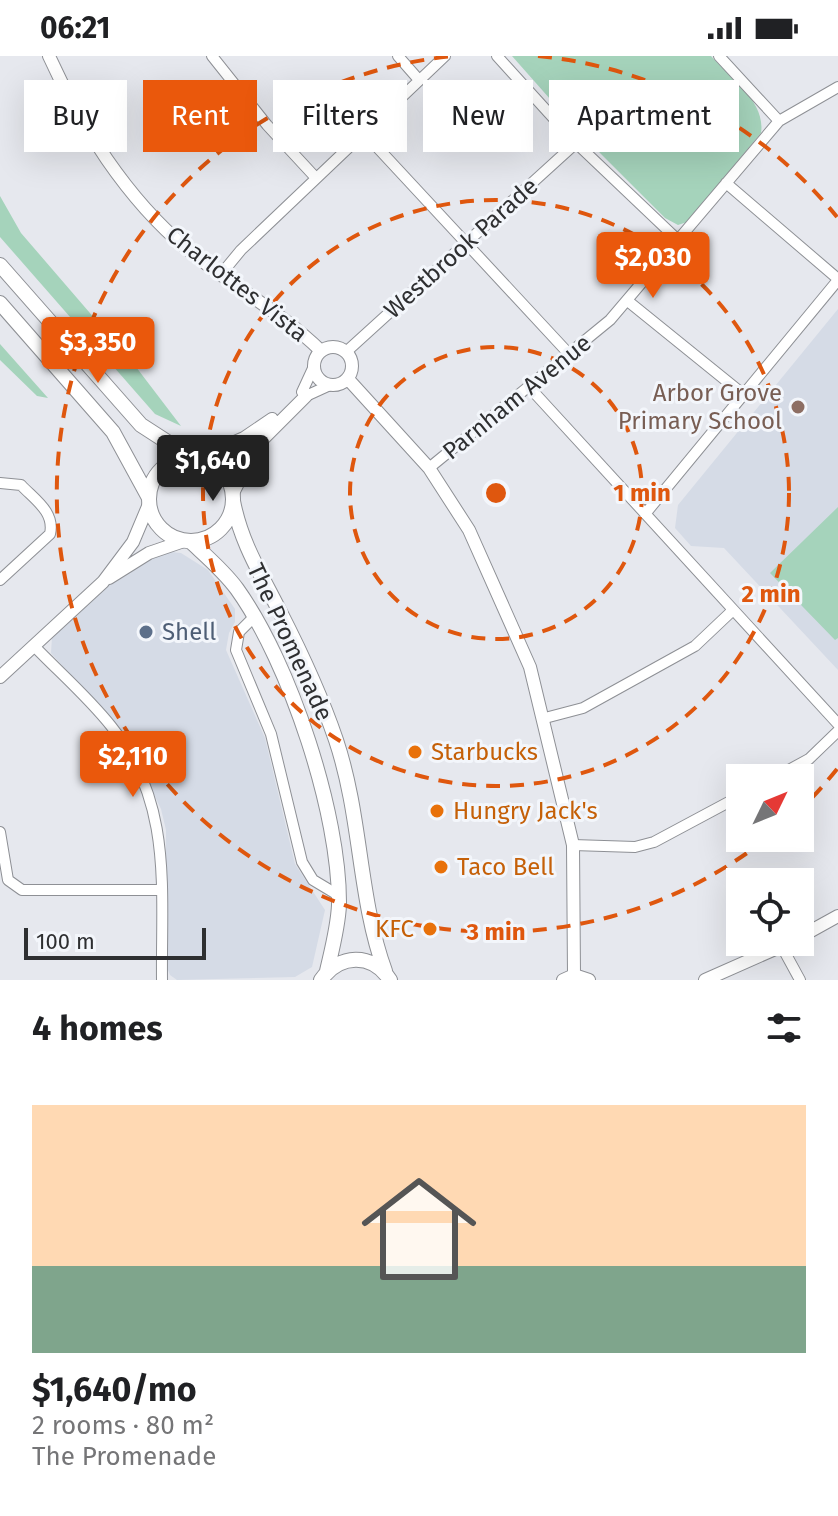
<!DOCTYPE html>
<html lang="en">
<head>
<meta charset="utf-8">
<style>
	:root { --surface:#fff; --page:#f6f6f6; --text:#202124; --muted:#757577; --accent:#ea580c }
	body { margin:0; font-family:"Fira Sans",sans-serif; background:var(--page); color:var(--text); height:100vh; display:flex; flex-direction:column; font-size:30px; white-space:nowrap }
	* { box-sizing:border-box; margin:0 }
	p { font-size:26px; color:var(--muted) }
	.icon { flex:none; width:44px; height:44px; fill:none; stroke:currentColor; stroke-width:2; stroke-linecap:round; stroke-linejoin:round }
	.map { position:relative; height:924px; overflow:hidden }
	.drawer { display:flex; flex-direction:column; background:var(--surface); flex:1 }
	.drawer>* { flex:none }
	.top-card { position:absolute; left:24px; top:24px; width:790px; height:72px; display:flex; gap:16px }
	.needle { width:52px; rotate:47deg }
	.tools { position:absolute; left:726px; top:708px; display:grid; gap:16px }
	.tools a { display:grid; place-items:center; width:88px; height:88px; border-radius:0px; background:var(--surface); box-shadow:0 8px 32px #0002; font-size:40px }
	.scale { position:absolute; left:24px; bottom:20px; width:182px; box-sizing:border-box; padding-left:8px; border:4px solid #2e2f31; border-top:0; font-size:22px; line-height:28px; white-space:nowrap; color:#2e2f31; -webkit-text-stroke:6px #f3f6fb; paint-order:stroke }
	.price { position:absolute; translate:-50% -68px; padding:0 18px; border-radius:8px; background:var(--accent); color:#fff; font-size:26px; line-height:52px; filter:drop-shadow(0 2px 4px #0008) }
	.price::after { content:''; position:absolute; left:50%; top:48px; width:24px; height:18px; margin-left:-12px; background:inherit; clip-path:polygon(0 0,100% 0,50% 100%) }
	.price.active { background:#222; color:#fff }
	ul { padding:0; list-style:none }
	li { display:grid; align-content:center; gap:16px; height:424px; padding:0 32px }
	li span { display:grid; place-items:center; height:248px; border-radius:0px; color:#555 }
	li>.icon { margin-inline-start:auto }
	span .icon { width:144px; height:144px; fill:#fffc; stroke-width:1 }
	li b { font-size:34px }
	h2 { display:flex; justify-content:space-between; align-items:center; height:96px; padding:0 32px; font-size:34px }
	.chip { padding:0 28px; border-radius:0px; background:var(--surface); box-shadow:0 8px 32px #0002; font-size:28px; line-height:72px }
	.chip.active { background:var(--accent); color:#fff }
	.status { display:flex; justify-content:space-between; align-items:center; height:56px; padding:0 40px; background:var(--surface); direction:ltr }
	.status svg { height:22px; fill:currentColor }
	.map>svg:first-child { display:block }
	.built { fill:#d5dbe6 }
	.green { fill:#a5d3bb }
	.lines { fill:none; stroke-linecap:round; stroke-linejoin:round }
	.minor-casing { stroke:#8e9095; stroke-width:12 }
	.tertiary-casing { stroke:#8e9095; stroke-width:14 }
	.secondary-casing { stroke:#8e9095; stroke-width:16 }
	.minor { stroke:#fff; stroke-width:10 }
	.tertiary { stroke:#fff; stroke-width:12 }
	.secondary { stroke:#fff; stroke-width:14 }
	.ring { fill:none; stroke:#df570e; stroke-width:4; stroke-dasharray:14 10 }
	.education-dot { fill:#8d6e63; stroke:#f3f6fb; stroke-width:3 }
	.service-dot { fill:#5c6f8a; stroke:#f3f6fb; stroke-width:3 }
	.food-dot { fill:#e8710a; stroke:#f3f6fb; stroke-width:3 }
	.labels { text-anchor:middle; dominant-baseline:central; stroke-width:6; stroke-linejoin:round; paint-order:stroke }
	.street-label { font-size:24px; fill:#2e2f31; stroke:#f3f6fb }
	.education-label { font-size:24px; fill:#785e54; stroke:#f3f6fb; text-anchor:end }
	.service-label { font-size:24px; fill:#4e5e75; stroke:#f3f6fb; text-anchor:start }
	.food-label { font-size:24px; fill:#c56008; stroke:#f3f6fb; text-anchor:start }
	.centre { fill:#df570e; stroke:#f3f6fb; stroke-width:4 }
	.ring-label { font-size:24px; text-anchor:middle; font-weight:bold; fill:#df570e; stroke:#f3f6fb; stroke-width:6; stroke-linejoin:round; paint-order:stroke }
</style>
</head>
<body>
<div class="status"><b>06:21</b><svg viewBox="0 0 49 12"><path d="M0 12V9h3v3zM5 12V6h3v6zM10 12V3h3v9zM15 12V0h3v12zM26 1h20v11H26zM47 4h2v5h-2z"/></svg></div>
<div class="map">
<svg width="838" height="924" viewBox="0 0 838 924">
	<rect width="100%" height="100%" fill="#e6e8ee"/>
	<!-- built -->
	<path class="built" d="M838,253V614L724,492L691,490L675,472L678,449Z
		M172,496L181,497L208,514L235,553V566L229,577L226,594L265,682L295,808L325,854L312,911L295,921L177,924L170,919L166,909V774L161,753L127,683L51,597L52,581L110,526L148,503Z"/>
	<!-- green -->
	<path class="green" d="M512,0H711C731,22 766,46 761,77L687,166L678,169L665,162L581,78Z
		M0,140L21,177L133,307L181,370L155,358L0,181Z
		M0,288L48,342L37,340L0,304Z
		M838,451V582L835,584L770,517Z"/>
	<g class="lines">
		<defs>
			<path id="minor" d="M212,0L267,69L316,122
				M398,0L419,24
				M497,0L576,87L679,185
				M719,0L779,65
				M363,76L570,299
				M726,127L838,223
				M222,217L241,194L445,0
				M629,246L744,339
				M346,296L576,87
				M530,332L838,668
				M302,336L314,310
				M306,340L330,329
				M429,412L610,264L779,65L838,31
				M0,427L21,429C35,444 55,456 50,478L0,524
				M645,458L838,224
				M254,561L239,576L236,594L271,678L302,806L313,824L338,839
				M34,590C59,616 88,641 111,670C173,747 161,832 162,924
				M545,662L583,652L695,590L732,555
				M774,722L809,703L838,675
				M0,776L8,824L22,834H161
				M573,789L635,791L654,786L740,740
				M782,891L800,924"/>
			<path id="tertiary" d="M49,0C80,69 127,143 186,192C230,229 280,255 321,295
				M314 310a19 19 0 1 1 38 0a19 19 0 1 1-38 0Z
				M348,323L429,412L469,474L530,611L573,789L574,919
				M198,402L244,382L272,363
				M232,439L258,388L306,340
				M109,522L149,497L184,485
				M0,621L103,526L133,486L149,448
				M800,881L838,860
				M563,924L574,919L589,924
				M705,924L791,886"/>
			<path id="secondary" d="M0,209L141,369L192,402
				M0,247L113,376L149,442
				M149 443a42 42 0 1 1 84 0a42 42 0 1 1-84 0Z
				M233,445C241,487 261,518 280,556C301,597 321,640 336,684C362,762 358,841 385,915
				M190,485C206,500 224,515 237,533C290,607 340,758 339,849C338,871 332,893 327,915
				M321,924C339,898 372,896 390,924"/>
		</defs>
		<!-- minor casing -->
		<use href="#minor" class="minor-casing"/>
		<!-- tertiary casing -->
		<use href="#tertiary" class="tertiary-casing"/>
		<!-- secondary casing -->
		<use href="#secondary" class="secondary-casing"/>
		<!-- minor -->
		<use href="#minor" class="minor"/>
		<!-- tertiary -->
		<use href="#tertiary" class="tertiary"/>
		<!-- secondary -->
		<use href="#secondary" class="secondary"/>
	</g>
	<!-- distance rings -->
	<g class="ring">
		<circle cx="496" cy="437" r="146"/>
		<circle cx="496" cy="437" r="293"/>
		<path d="M837 713A439 439 0 0 1 801 753M766 783A439 439 0 1 1 454 0M538 0A439 439 0 0 1 837 161"/>
	</g>
	<!-- markers -->
	<circle class="education-dot" cx="798" cy="351" r="8"/>
	<circle class="service-dot" cx="146" cy="576" r="8"/>
	<g class="food-dot">
		<circle cx="415" cy="696" r="8"/>
		<circle cx="437" cy="755" r="8"/>
		<circle cx="441" cy="811" r="8"/>
		<circle cx="430" cy="873" r="8"/>
	</g>
	<g class="labels">
		<!-- street labels -->
		<g class="street-label">
			<text transform="translate(461 192) rotate(-42)">Westbrook Parade</text>
			<text transform="translate(237 228) rotate(38)">Charlottes Vista</text>
			<text transform="translate(517 341) rotate(-39)">Parnham Avenue</text>
			<text transform="translate(290 586) rotate(65)">The Promenade</text>
		</g>
		<!-- education labels -->
		<g class="education-label">
			<text x="782" y="337">Arbor Grove<tspan x="782" dy="28">Primary School</tspan></text>
		</g>
		<!-- service labels -->
		<g class="service-label">
			<text x="162" y="576">Shell</text>
		</g>
		<!-- food labels -->
		<g class="food-label">
			<text x="431" y="696">Starbucks</text>
			<text x="453" y="755">Hungry Jack's</text>
			<text x="457" y="811">Taco Bell</text>
			<text x="414" y="873" text-anchor="end">KFC</text>
		</g>
	</g>
	<circle cx="496" cy="437" r="12" class="centre"/>
	<g class="ring-label">
		<text x="642" y="445">1 min</text>
		<text x="771" y="546">2 min</text>
		<text x="496" y="884">3 min</text>
	</g>
</svg>
<div class="tools">
<a><svg class="needle" viewBox="-14 -14 28 28"><path d="M0-13l5 13h-10z" fill="#e53935"/><path d="M0 13l5-13h-10z" fill="#757577"/></svg></a>
<a><svg class="icon" aria-label="locate" viewBox="0 0 24 24"><circle cx="12" cy="12" r="6"/><path d="M12 2v4M12 18v4M2 12h4M18 12h4"/></svg></a>
</div>
<div class="scale">100 m</div>
<b class="price" style="left:653px;top:244px">$2,030</b>
<b class="price" style="left:98px;top:329px">$3,350</b>
<b class="price active" style="left:213px;top:447px">$1,640</b>
<b class="price" style="left:133px;top:743px">$2,110</b>
<div class="top-card">
<a class="chip">Buy</a>
<a class="chip active">Rent</a>
<a class="chip">Filters</a>
<a class="chip">New</a>
<a class="chip">Apartment</a>
</div>
</div>
<section class="drawer">
<h2>4 homes<svg class="icon" aria-label="filters" viewBox="0 0 24 24"><path d="M4 7h16M4 17h16"/><circle cx="9" cy="7" r="2"/><circle cx="15" cy="17" r="2"/></svg></h2>
<ul>
<li><span style="background:linear-gradient(#ffd9b3 65%,#7fa58c 0)"><svg class="icon" aria-label="home" viewBox="0 0 24 24"><path d="M3 11l9-7 9 7M6 9v11h12V9"/></svg></span><div><b>$1,640/mo</b><p>2 rooms · 80 m²</p><p>The Promenade</p></div></li>
</ul>
</section>
</body>
</html>
